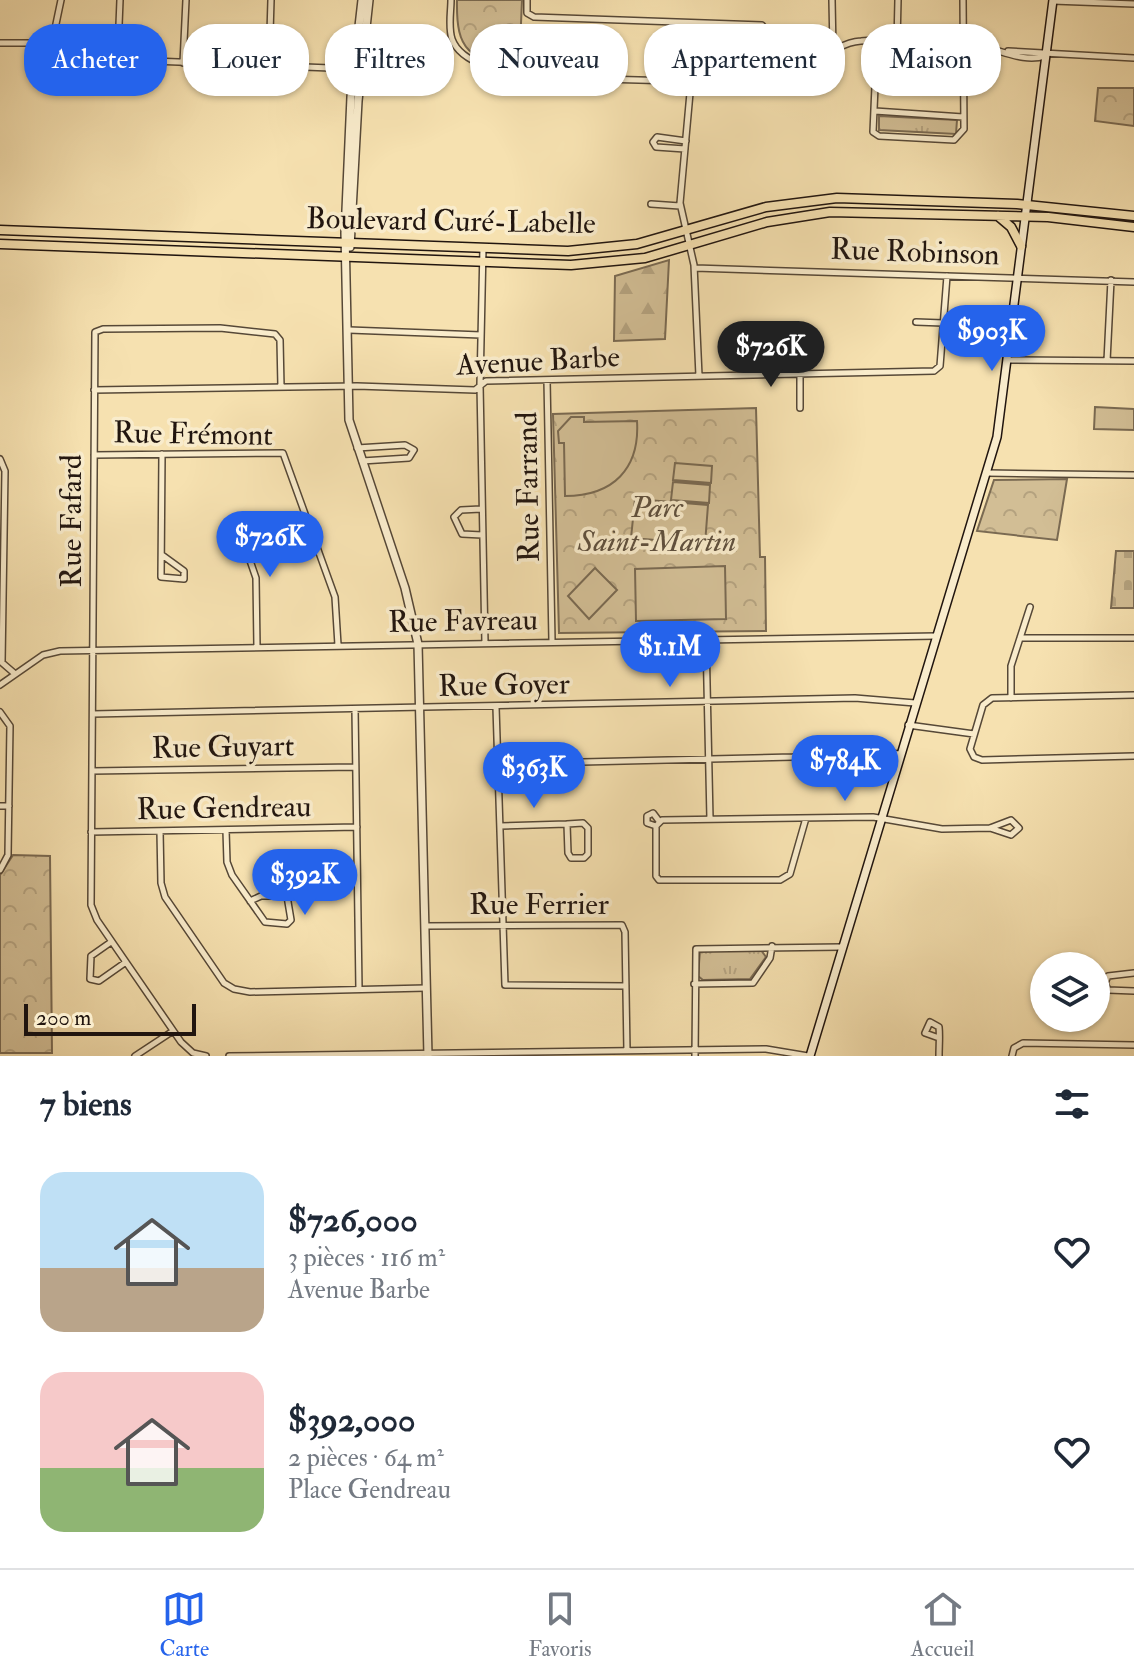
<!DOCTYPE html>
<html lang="fr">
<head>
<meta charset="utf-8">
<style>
	:root { --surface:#fff; --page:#f6f6f7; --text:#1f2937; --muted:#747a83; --line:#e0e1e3; --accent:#2563eb }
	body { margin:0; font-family:"IM FELL Double Pica",serif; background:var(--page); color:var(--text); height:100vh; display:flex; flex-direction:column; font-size:30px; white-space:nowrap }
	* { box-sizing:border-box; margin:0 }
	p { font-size:26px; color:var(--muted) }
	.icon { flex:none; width:44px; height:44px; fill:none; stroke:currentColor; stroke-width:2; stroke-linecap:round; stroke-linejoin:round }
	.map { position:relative; height:1056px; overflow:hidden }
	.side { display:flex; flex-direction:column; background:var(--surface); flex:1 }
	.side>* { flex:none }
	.guide { position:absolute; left:24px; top:24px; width:1086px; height:72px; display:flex; gap:16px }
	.buttons { position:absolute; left:1030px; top:952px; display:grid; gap:16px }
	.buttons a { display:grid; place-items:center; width:80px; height:80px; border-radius:50%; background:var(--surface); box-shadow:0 2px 6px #0004; font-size:40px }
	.scale { position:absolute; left:24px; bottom:20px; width:172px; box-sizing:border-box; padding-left:8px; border:4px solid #21150f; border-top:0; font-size:22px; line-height:28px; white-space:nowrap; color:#21150f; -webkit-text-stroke:6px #f9eccc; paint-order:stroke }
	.price { position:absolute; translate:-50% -68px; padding:0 18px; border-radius:28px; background:var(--accent); color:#fff; font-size:26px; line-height:52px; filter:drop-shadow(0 2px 4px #0008) }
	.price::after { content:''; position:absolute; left:50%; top:48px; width:24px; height:18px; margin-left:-12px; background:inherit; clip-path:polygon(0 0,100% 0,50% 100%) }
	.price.current { background:#222; color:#fff }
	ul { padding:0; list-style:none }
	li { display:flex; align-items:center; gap:24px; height:200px; padding:0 40px }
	li span { display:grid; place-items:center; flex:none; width:224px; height:160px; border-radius:24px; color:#555 }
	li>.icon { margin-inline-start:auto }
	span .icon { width:96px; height:96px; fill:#fffc; stroke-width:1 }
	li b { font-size:34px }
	h2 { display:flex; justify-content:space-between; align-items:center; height:96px; padding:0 40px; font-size:34px }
	.pill { padding:0 28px; border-radius:32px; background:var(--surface); box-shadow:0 2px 6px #0004; font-size:28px; line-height:72px }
	.pill.current { background:var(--accent); color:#fff }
	.dock { display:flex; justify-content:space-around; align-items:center; height:112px; border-top:2px solid var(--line); background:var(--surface); font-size:22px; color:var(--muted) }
	.dock a { display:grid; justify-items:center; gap:4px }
	.dock .current { color:var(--accent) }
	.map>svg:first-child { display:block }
	.grass { fill:url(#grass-tufts); stroke:#7a6a52; stroke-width:2 }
	.forest { fill:url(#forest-firs); stroke:#7a6a52; stroke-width:2 }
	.cemetery { fill:url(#cemetery-stones); stroke:#7a6a52; stroke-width:2 }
	.park { fill:url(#park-crowns); stroke:#7a6a52; stroke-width:2 }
	.garden { fill:#d2be95; stroke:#7a6a52; stroke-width:2 }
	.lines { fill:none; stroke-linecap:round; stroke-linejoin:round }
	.minor-casing { stroke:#564837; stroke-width:8 }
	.tertiary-casing { stroke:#564837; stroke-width:10 }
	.secondary-casing { stroke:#21150f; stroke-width:10 }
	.primary-casing { stroke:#21150f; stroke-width:11 }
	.minor { stroke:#f9eccc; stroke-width:5 }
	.tertiary { stroke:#f9eccc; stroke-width:7 }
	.secondary { stroke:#f9eccc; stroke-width:7 }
	.primary { stroke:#f6e1b0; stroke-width:8 }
	.labels { text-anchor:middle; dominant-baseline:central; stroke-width:7; stroke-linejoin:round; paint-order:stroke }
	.street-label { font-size:30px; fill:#21150f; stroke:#f9eccc }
	.park-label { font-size:30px; font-style:italic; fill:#5f503e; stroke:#f9eccc }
</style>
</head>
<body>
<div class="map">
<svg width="1134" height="1056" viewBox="0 0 1134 1056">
	<defs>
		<pattern id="grass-tufts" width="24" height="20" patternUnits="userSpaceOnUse" patternTransform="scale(2)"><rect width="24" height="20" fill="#d2be95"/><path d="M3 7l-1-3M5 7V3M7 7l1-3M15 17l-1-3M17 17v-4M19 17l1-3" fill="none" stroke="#b4a27f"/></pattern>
		<pattern id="forest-firs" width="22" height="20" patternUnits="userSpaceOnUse" patternTransform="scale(2)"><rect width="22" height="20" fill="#d2be95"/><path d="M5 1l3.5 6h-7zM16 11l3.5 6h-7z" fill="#b4a27f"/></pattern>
		<pattern id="cemetery-stones" width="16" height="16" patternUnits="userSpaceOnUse" patternTransform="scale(2)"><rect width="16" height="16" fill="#d2be95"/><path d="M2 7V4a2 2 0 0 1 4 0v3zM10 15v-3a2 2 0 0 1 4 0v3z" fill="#b4a27f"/></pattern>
		<pattern id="park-crowns" width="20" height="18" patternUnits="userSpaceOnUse" patternTransform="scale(2)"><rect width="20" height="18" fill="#d2be95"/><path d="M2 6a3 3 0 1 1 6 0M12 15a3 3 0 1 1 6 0" fill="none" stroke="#b4a27f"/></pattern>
	</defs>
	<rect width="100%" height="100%" fill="#f6e1b0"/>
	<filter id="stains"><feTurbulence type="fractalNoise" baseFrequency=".0025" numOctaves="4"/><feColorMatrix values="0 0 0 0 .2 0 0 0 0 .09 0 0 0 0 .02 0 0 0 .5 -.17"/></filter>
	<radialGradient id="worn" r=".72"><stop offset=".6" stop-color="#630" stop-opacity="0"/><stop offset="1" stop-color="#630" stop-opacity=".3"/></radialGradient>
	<!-- grass -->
	<path class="grass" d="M879,116L957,120L956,134L879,130Z
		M761,950L766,957L750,979L703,980L698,976L700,951Z"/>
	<!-- forest -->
	<path class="forest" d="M669,260L665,339L614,341L615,276Z"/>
	<!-- cemetery -->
	<path class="cemetery" d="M1116,551H1134V608H1111Z"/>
	<!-- park -->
	<path class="park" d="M457,0H522L519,70C469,57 456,53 457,0Z
		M1098,88H1134V126L1095,121Z
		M756,408L760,557H765L766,631L559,633L553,414Z
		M1067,479L1057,540L977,531L994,480Z
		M13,855L50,856L52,1053H0V875Z"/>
	<!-- garden -->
	<path class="garden" d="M1095,407L1134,409V430L1094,429Z
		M571,417H584V422L637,421C640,469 613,496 565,496L564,443H559L558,431Z
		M675,463L712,466L711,483L673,480Z
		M673,482L710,485L709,503L671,500Z
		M635,499L708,505L705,544L631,538Z
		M725,566L726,619L636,621L635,569Z
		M595,568L617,590L589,619L568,596Z"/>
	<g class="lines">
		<defs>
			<path id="minor" d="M120,0L118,50L127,60L356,69
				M451,0C451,12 448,27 452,39C461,65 507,73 531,77L780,84C813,78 828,43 861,41C894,38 940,41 973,45C997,47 1022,64 1045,56
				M527,0V13L534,17L762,25L767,31L766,84
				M832,0L833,50
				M1053,1L1134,4
				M877,41L873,132L879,136L954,140L964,129L963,0
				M897,42L898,0
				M0,43H52L61,0
				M1008,51L1134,58
				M183,63L186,0
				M269,66L271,0
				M691,82L680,203L694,265L699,376
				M875,111L963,117
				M685,149L656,147L653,142L657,137L686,141
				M651,204L680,206
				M483,248L480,385L485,643
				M695,268L1134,282
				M916,322L943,323
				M349,330L481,335
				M1009,360L1134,361
				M1107,361L1111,280
				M800,374V408
				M547,380L552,641
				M94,390L357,386L475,390L486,381L934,371L940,366L947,276
				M357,448L405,445L414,450L409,458L362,461
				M162,454L161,577L184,579V571L162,555
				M94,455L283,453L335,597L338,645
				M0,459L5,471L2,662
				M987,473L1134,475
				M481,509L461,510L454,517L462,534L482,535
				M236,520L256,578L257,647
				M1020,638H1134
				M706,639L710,819
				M0,661L14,673
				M0,685L43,655L60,651L936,636
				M1134,695L992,698L983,705L970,749L974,757L982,760L1134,756
				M1011,698V666L1030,607
				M496,707L505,985L626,986
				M355,709L359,989
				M0,712L10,726L8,855L0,870
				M93,714L855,698L915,703
				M908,725L974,734
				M499,764L793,757L846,749L900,754
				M92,771L355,767
				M0,806H9
				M583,823L588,828V854L584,858H571L568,853L567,824Z
				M501,826L567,824
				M656,826L662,820L873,817L942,829L990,828L1011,820L1019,828L1011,835L990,828
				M656,826V876L659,880H780L790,874L806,818
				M656,826L647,823V816L653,813L659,821
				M226,830L227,862L232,875L265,922L287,924L291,920L287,896H261L250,901
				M160,831L161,883L165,897L224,983L234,989L250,992L426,988
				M91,832L357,827
				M426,926L622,925L625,932L627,1051
				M111,942L91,956L90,979L99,981L126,962
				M1134,973L1108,976L1105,983L1108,990L1134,991
				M694,984L753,983L770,958L772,946
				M135,1056L173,1031
				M206,1056L193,1053L181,1042L97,920L91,905L95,332L103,329L220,328L275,334L280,340L281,387
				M229,1056L766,1049L808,1056
				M695,1056L696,949L841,947
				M939,1056C939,1046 940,1036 939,1027L930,1022L925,1033L939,1038
				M1012,1056L1014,1048L1023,1043L1134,1045"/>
			<path id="tertiary" d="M362,0L351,97L345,233L349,420L405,588L418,644L428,1056
				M350,247L358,101L369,0"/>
			<path id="secondary" d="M810,1056L997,437L1053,0"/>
			<path id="primary" d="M998,216L1011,227L1021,246
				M0,230L568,251L637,244L766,207L837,198L1017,204L1134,216
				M0,244L571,265L645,258L767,222L830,212L1048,217L1134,227"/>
		</defs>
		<!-- minor casing -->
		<use href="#minor" class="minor-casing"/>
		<!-- tertiary casing -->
		<use href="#tertiary" class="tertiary-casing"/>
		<!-- secondary casing -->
		<use href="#secondary" class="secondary-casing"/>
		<!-- primary casing -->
		<use href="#primary" class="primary-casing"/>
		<!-- minor -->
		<use href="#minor" class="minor"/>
		<!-- tertiary -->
		<use href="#tertiary" class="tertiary"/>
		<!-- secondary -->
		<use href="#secondary" class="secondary"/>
		<!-- primary -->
		<use href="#primary" class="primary"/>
	</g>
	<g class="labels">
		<!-- street labels -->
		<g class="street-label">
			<text transform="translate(451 221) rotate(1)">Boulevard Curé-Labelle</text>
			<text transform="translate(915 252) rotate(2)">Rue Robinson</text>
			<text transform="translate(538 361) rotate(-3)">Avenue Barbe</text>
			<text transform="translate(193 434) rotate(1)">Rue Frémont</text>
			<text transform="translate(528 487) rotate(-91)">Rue Farrand</text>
			<text transform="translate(71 521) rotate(-90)">Rue Fafard</text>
			<text transform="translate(463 621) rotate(-1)">Rue Favreau</text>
			<text transform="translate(504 685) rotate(-1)">Rue Goyer</text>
			<text transform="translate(223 747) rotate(-1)">Rue Guyart</text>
			<text transform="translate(224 808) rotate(-1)">Rue Gendreau</text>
			<text x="539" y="904">Rue Ferrier</text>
		</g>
		<!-- park labels -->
		<g class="park-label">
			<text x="657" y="507">Parc<tspan x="657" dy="34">Saint-Martin</tspan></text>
		</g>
	</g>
	<rect width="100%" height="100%" filter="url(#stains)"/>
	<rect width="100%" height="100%" fill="url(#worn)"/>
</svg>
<div class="buttons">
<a><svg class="icon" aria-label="layers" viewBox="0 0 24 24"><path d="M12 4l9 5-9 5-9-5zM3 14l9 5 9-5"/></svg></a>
</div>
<div class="scale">200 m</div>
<b class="price" style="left:992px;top:373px">$903K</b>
<b class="price current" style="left:771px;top:389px">$726K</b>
<b class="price" style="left:270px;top:579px">$726K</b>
<b class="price" style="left:670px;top:689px">$1.1M</b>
<b class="price" style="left:845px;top:803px">$784K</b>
<b class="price" style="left:534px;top:810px">$363K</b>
<b class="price" style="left:305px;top:917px">$392K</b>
<div class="guide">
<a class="pill current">Acheter</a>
<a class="pill">Louer</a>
<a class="pill">Filtres</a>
<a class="pill">Nouveau</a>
<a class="pill">Appartement</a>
<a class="pill">Maison</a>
</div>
</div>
<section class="side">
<h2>7 biens<svg class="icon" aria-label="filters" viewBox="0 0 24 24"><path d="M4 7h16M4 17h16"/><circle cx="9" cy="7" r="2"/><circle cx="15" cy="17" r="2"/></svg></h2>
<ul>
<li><span style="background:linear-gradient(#bfe0f5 60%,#b9a48a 0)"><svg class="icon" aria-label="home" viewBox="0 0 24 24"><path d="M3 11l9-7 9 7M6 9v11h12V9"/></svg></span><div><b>$726,000</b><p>3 pièces · 116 m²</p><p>Avenue Barbe</p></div><svg class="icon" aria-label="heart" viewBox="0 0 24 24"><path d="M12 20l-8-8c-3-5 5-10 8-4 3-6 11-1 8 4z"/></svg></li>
<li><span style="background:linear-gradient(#f6c9c9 60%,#8fb573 0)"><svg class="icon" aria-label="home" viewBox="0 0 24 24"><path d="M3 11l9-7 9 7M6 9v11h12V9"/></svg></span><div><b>$392,000</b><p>2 pièces · 64 m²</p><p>Place Gendreau</p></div><svg class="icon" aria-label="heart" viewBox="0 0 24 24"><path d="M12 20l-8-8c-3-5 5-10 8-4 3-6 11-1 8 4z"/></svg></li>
</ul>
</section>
<nav class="dock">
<a class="current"><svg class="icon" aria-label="map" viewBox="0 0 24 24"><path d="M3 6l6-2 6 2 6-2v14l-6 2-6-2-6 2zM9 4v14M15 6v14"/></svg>Carte</a>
<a><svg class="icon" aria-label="saved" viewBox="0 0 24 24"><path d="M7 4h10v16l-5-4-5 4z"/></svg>Favoris</a>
<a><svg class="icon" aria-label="home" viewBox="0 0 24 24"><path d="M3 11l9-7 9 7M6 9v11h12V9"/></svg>Accueil</a>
</nav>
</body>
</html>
